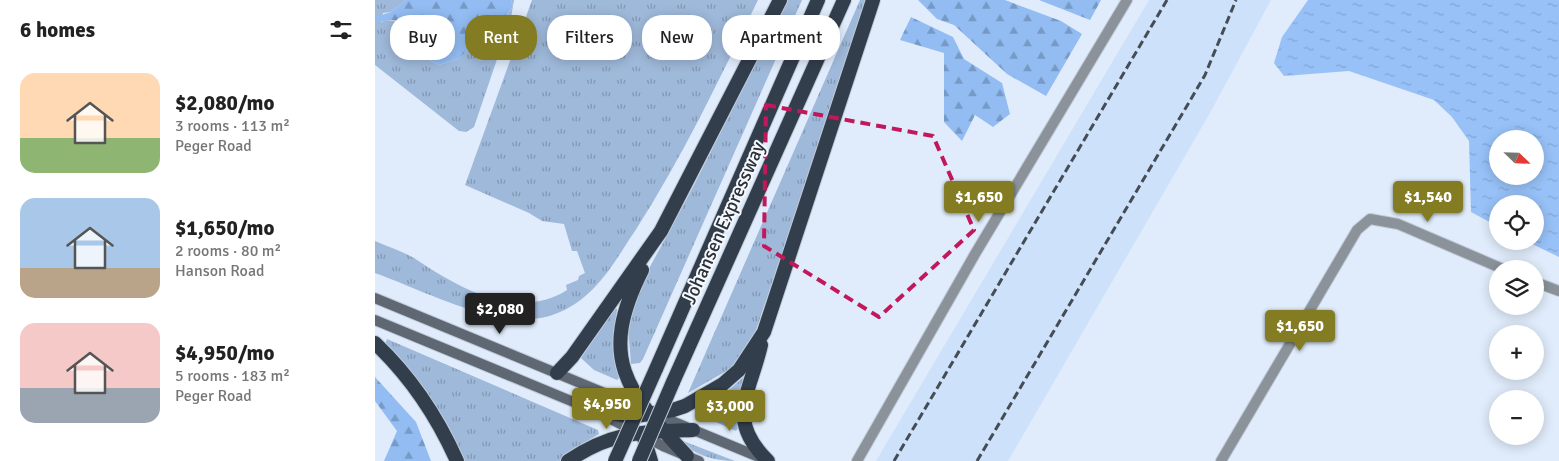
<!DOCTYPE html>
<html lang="en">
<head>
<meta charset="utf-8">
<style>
	:root { --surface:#fff; --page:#f2f2f2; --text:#222; --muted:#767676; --accent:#837c22 }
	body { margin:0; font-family:Signika,sans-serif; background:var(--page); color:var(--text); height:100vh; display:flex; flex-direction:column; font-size:19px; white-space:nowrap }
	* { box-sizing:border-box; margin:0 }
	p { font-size:16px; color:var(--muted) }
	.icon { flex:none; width:28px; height:28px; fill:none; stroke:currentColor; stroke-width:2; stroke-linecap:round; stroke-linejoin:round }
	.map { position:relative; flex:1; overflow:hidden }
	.sheet { display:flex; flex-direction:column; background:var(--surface); width:375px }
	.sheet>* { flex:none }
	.hud { position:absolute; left:15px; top:15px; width:475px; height:45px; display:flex; gap:10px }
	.needle { width:32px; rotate:113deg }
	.tools { position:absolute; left:1114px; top:130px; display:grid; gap:10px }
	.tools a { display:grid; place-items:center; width:55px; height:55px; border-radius:50%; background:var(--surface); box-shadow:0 2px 12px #0003; font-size:25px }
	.price { position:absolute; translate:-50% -42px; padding:0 11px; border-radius:5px; background:var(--accent); color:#fff; font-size:16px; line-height:32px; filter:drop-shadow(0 1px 2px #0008) }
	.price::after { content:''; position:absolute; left:50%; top:30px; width:15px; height:11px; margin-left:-8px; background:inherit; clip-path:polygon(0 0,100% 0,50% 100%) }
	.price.selected { background:#222; color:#fff }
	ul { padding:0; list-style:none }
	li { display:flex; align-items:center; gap:15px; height:125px; padding:0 20px }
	li span { display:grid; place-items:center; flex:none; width:140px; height:100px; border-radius:15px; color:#555 }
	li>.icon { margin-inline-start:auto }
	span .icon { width:60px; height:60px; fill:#fffc; stroke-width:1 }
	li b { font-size:21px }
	h2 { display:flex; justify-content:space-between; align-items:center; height:60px; padding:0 20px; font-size:21px }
	.tag { padding:0 18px; border-radius:20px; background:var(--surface); box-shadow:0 2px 12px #0003; font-size:18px; line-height:45px }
	.tag.selected { background:var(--accent); color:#fff }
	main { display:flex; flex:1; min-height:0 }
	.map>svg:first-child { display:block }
	.built { fill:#cde1fa }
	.grass { fill:url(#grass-tufts) }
	.forest { fill:url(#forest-firs) }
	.water { fill:url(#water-ripples); fill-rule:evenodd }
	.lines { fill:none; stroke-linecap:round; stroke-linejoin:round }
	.minor-casing { stroke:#bfcad8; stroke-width:12 }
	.secondary-casing { stroke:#bfcad8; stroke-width:12 }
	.trunk-casing { stroke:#bfcad8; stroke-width:16 }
	.minor { stroke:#8b9299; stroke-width:10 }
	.secondary { stroke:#5f6773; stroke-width:10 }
	.trunk { stroke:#333e4c; stroke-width:14 }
	.rail { stroke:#454c54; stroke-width:3; stroke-dasharray:8 4; stroke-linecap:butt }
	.trunk-bridge-casing { stroke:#bfcad8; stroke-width:16; stroke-linecap:butt }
	.trunk-bridge { stroke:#333e4c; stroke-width:14 }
	.marked { fill:none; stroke:#c2185b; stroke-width:4; stroke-dasharray:10 6; stroke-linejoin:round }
	.labels { text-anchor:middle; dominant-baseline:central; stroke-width:4; stroke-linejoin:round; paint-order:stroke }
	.street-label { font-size:19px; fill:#2b3138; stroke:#f5f8fc }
</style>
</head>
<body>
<main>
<section class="sheet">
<h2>6 homes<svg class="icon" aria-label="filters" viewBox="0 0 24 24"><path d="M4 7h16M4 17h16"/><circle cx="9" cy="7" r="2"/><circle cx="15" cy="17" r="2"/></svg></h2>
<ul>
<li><span style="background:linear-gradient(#ffd9b3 65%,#8fb573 0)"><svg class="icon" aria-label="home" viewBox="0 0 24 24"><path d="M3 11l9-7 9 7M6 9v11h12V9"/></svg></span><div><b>$2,080/mo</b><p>3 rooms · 113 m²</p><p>Peger Road</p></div></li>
<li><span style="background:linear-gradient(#a9c7e8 70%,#b9a48a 0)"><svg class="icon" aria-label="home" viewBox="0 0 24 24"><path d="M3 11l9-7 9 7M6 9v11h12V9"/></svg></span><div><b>$1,650/mo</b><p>2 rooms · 80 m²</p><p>Hanson Road</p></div></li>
<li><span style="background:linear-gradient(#f6c9c9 65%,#9aa5b1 0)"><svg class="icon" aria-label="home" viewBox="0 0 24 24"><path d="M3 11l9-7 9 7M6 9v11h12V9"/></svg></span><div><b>$4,950/mo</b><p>5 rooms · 183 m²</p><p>Peger Road</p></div></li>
</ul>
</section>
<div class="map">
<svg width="1184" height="461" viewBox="0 0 1184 461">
	<defs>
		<pattern id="grass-tufts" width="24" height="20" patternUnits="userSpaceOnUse" patternTransform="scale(1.25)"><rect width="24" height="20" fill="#9fb9da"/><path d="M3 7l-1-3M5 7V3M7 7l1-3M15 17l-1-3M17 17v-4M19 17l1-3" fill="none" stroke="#8297b2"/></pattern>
		<pattern id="forest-firs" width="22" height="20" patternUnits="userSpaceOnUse" patternTransform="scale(1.25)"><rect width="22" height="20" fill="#92bcf2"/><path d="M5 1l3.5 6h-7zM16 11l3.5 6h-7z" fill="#7799c5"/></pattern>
		<pattern id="water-ripples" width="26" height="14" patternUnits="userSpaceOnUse" patternTransform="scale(1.25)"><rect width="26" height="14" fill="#97c1f7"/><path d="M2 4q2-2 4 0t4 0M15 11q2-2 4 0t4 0" fill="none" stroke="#82a6d4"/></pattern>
	</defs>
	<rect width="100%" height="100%" fill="#e0ecfb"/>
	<!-- built -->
	<path class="built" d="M774,0H896L835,113L633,461H501Z"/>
	<!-- grass -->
	<path class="grass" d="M0,0H31L16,12L8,13L6,22C21,16 30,27 31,43L41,52L64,65L83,59L110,35L128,23L138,6L136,0H139L136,18L99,127L91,132L84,131L0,65Z
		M157,0H383C345,78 307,158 260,231C247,250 235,272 218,289C202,305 182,317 158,319C109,323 47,290 0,273V241C13,247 27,251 39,258C82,287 142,322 192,290L191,285L203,280L204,276L210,273L202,251H197L189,224L167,221L154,213L90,185Z
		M412,0H427L268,359L265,363L256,364L253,328L255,312L270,276L317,189Z
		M485,0H493L380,333L372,347L355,369L313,393Z
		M240,308L242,309L239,343L245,377L242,380L219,370L206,358Z
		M12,339L223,430L224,434L197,450L185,461H89C69,414 46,381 10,344Z
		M372,374L363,421L364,427L361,431L323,414L324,411L345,398Z
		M303,439L360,461C338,461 319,455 303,439Z"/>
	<!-- forest -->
	<path class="forest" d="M31,0H136L138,6L128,22L110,35L83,59L64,65L35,48L22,21C14,18 9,23 1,21L0,17L16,12Z
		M543,0H630L686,21L707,34L671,96L632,74L579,25L562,19Z
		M664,0H726L715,20Z
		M536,17L578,37L589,59L627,83L635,114L618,127L600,115L587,141L569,122V53L525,40Z
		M0,377L41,422L56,461H9L22,431L0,401Z"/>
	<!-- water -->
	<path class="water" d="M933,0H1184V257L1151,241H1160V204H1122V226L1096,212L1094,141L1077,117L1059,100L974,71L909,76L899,63L907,37ZM1122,139H1160V176H1122Z"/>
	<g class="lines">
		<defs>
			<path id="minor" d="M1160,282L1184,291
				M482,461L600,254L752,0
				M846,461L982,230L995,219L1023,224L1128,269"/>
			<path id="secondary" d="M0,298L391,460
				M0,320L213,408
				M230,416L290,447L324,461"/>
			<path id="trunk" d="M267,270C223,358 250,390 312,456
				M0,343C36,377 62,416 82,461
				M386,345C375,394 350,419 393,461
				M281,369L443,0
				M182,373L197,357L286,231L405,0
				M298,382L469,0
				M240,397L257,420
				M207,406L255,417L298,410L310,406L348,384L364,370L389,332L498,0
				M269,438L276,461
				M193,461C238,431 266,432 318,430"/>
		</defs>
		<!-- minor casing -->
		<use href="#minor" class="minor-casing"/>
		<!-- secondary casing -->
		<use href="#secondary" class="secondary-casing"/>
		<!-- trunk casing -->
		<use href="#trunk" class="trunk-casing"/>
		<!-- minor -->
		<use href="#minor" class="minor"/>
		<!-- secondary -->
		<use href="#secondary" class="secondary"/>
		<!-- trunk -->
		<use href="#trunk" class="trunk"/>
		<!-- rail -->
		<path class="rail" d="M519,461L792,0
			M602,461L816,99L830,75L861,0"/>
		<defs>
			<path id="trunk-bridge" d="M240,461L281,369
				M264,461L298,382"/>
		</defs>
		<!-- trunk-bridge casing -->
		<use href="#trunk-bridge" class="trunk-bridge-casing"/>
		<!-- trunk-bridge -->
		<use href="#trunk-bridge" class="trunk-bridge"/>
	</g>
	<!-- marked area -->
	<path class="marked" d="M391,105L558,136L599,230L504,317L389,246Z"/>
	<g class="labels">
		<!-- street labels -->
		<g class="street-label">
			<text transform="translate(349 223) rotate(-66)">Johansen Expressway</text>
		</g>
	</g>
</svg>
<div class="tools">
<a><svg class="needle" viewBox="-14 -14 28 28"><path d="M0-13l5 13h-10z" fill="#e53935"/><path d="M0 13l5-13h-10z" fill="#767676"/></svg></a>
<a><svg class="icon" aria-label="locate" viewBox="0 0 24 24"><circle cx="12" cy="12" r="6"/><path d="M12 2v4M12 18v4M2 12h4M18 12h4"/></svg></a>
<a><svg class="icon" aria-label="layers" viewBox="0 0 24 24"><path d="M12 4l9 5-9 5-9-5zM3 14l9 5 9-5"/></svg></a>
<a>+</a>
<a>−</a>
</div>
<b class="price" style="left:604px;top:223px">$1,650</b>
<b class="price" style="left:1053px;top:223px">$1,540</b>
<b class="price selected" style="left:125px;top:335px">$2,080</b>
<b class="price" style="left:925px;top:352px">$1,650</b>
<b class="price" style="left:232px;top:430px">$4,950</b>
<b class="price" style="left:355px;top:432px">$3,000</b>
<div class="hud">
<a class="tag">Buy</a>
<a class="tag selected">Rent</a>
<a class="tag">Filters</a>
<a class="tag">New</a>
<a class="tag">Apartment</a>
</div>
</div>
</main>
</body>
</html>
